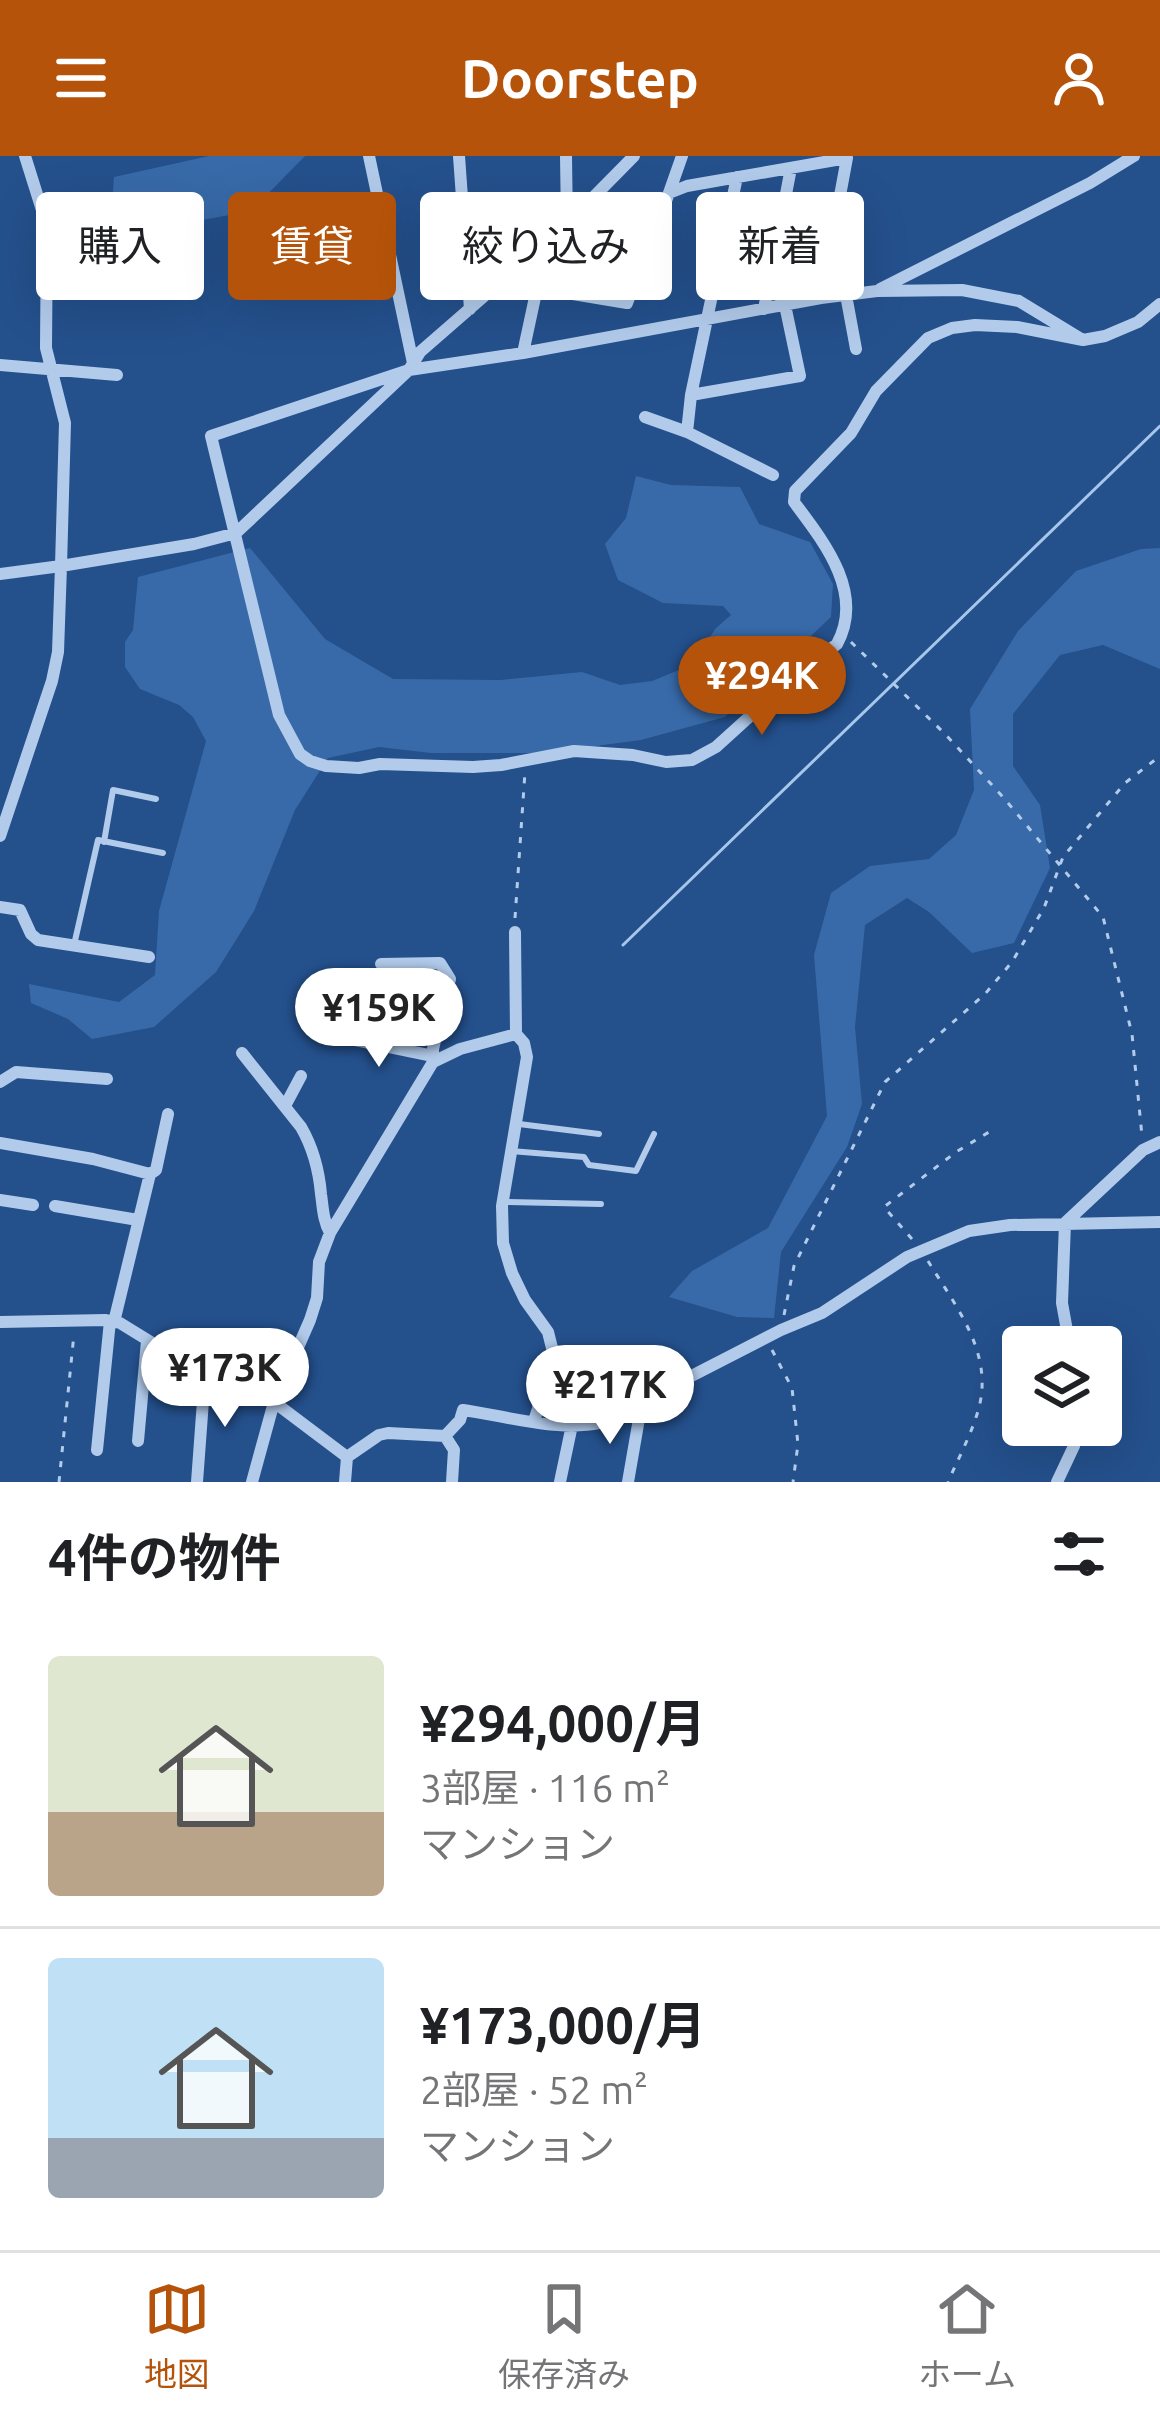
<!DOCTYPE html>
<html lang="ja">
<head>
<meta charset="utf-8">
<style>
	:root { --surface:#fff; --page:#f2f2f2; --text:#202124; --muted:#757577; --line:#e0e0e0; --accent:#b45309 }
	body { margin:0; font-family:Ubuntu,"Noto Sans JP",sans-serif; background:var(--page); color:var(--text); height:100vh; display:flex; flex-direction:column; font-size:45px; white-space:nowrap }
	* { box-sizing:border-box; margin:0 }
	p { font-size:39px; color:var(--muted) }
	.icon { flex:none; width:66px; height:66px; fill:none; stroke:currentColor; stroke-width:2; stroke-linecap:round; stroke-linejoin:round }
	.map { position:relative; height:1326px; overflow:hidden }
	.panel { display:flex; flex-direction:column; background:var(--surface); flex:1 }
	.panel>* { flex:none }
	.hud { position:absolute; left:36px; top:36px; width:1089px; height:108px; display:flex; gap:24px }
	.buttons { position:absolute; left:1002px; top:1170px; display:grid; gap:24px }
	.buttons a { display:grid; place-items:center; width:120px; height:120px; border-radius:12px; background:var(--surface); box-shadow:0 12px 48px #0002; font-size:60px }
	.price { position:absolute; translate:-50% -102px; padding:0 27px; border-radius:42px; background:#fff; color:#222; font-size:39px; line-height:78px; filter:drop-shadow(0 3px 6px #0008) }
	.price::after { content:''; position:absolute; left:50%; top:72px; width:36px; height:27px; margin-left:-18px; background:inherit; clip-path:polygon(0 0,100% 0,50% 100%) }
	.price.on { background:var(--accent); color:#fff }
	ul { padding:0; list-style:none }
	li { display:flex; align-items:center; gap:36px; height:300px; padding:0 48px }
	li+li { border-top:3px solid var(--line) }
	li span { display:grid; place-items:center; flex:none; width:336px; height:240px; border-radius:12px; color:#555 }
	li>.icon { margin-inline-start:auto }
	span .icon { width:144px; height:144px; fill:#fffc; stroke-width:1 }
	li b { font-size:51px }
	h2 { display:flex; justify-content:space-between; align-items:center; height:144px; padding:0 48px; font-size:51px }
	.pill { padding:0 42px; border-radius:12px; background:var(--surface); box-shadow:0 12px 48px #0002; font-size:42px; line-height:108px }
	.pill.on { background:var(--accent); color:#fff }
	header { display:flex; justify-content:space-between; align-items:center; height:156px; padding:0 48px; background:var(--accent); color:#fff; font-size:54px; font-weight:700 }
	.menu { display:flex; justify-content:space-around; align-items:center; height:168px; border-top:3px solid var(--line); background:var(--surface); font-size:33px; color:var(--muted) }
	.menu a { display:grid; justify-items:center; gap:6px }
	.menu .on { color:var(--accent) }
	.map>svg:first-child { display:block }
	.green { fill:#386aa9 }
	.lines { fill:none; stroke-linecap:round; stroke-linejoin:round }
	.stream { stroke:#a7c6ec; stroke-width:3 }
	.path { stroke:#b2cbeb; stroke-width:3; stroke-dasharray:6 9; stroke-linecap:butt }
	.service { stroke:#b2cbeb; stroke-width:6 }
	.minor { stroke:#b2cbeb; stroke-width:12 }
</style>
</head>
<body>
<header><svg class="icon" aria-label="menu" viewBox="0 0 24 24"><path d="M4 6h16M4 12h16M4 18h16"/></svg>Doorstep<svg class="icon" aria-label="person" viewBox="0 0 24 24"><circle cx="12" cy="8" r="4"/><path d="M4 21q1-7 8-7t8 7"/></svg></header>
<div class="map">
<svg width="1160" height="1326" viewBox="0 0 1160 1326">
	<rect width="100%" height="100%" fill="#24508c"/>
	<!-- green -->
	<path class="green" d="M209,0H305L251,55L159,72L112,47L114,21Z
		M636,320L671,329L740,331L759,368L810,386L833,428L831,461L725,561L641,584L542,597H431L379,591L328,602L295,654L254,755L216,816L154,871L92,883L68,863L31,847L29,828L119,846L155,819L159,755L206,585L193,561L179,549L140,533L125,511V486L133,474L138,421L250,392L325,483L393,523L501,524L582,516L620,529L652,525L691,509L716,472L731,459L723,450L663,447L618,424L605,388L626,362Z
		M1160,392V513L1103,489L1060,499L1013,558V610L1040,649L1050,712L1014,787L972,797L929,756L907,742L865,769L855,871L862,948L847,991L781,1096L774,1162L737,1161L669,1141L692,1115L768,1072L827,960L814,799L831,737L870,710L929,703L956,679L974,634L970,553L1018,475L1076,415L1141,393Z"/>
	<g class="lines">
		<!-- stream -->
		<path class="stream" d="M623,789L1160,270"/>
		<!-- path -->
		<path class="path" d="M851,486L946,579L1003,641L1103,761L1132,878L1142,980
			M515,762L525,616
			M912,1083L884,1051L956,996L989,976
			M928,1105C956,1151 995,1198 978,1255C971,1279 958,1303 948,1326
			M784,1159L794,1110L885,926L985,838L1012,806L1044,752L1063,701L1125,627L1160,600
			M772,1194L792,1232L798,1288L793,1326
			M59,1326L74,1178"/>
		<!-- service -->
		<path class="service" d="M104,686L113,634L156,643
			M74,789L98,684L163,697
			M519,968L599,978
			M511,995L584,1001L589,1009L636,1015L654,978
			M506,1046L601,1048"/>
		<!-- minor -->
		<path class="minor" d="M369,0L413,207
			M459,0L470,153
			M566,0L567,68
			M669,37L682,0
			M880,133L1090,27L1134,0
			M846,139L856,193
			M764,153L791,12
			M1083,184L1019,145L962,134L877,135L821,142L523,197L409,214L211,280L279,559L300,598L310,605L326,610L359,612L380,608L473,611L501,609L574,595L633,599L666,606L692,604L716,591L780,533L837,488C865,437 824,386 794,346L795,335L851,277L876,235L928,182L952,172L975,169L1017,171L1083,184L1105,180L1138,166L1160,148
			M523,197L537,132L627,147L669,37L687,30L847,2L821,142
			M0,209L117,219
			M691,239L800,220L785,149
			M645,261L687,276L773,319
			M687,276L691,239L737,21
			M0,418L61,410L65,267L46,192L47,70L25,0
			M0,680L52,525L58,496L61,410L194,388L236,377L409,214L420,196L567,68L634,0
			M0,751L20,754L31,778L38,784L149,801
			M515,776L516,878
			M336,880L433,900
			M377,889L400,808
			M242,897L301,971C312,990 319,1015 321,1038C323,1052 323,1064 330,1077
			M433,906L460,893L516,878L524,887L527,901L502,1050L503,1087L512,1117L525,1144L548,1176L553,1196L550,1215L534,1265
			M0,926L16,916L107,923
			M285,950L301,920
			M0,987L93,1003L150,1018L114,1166
			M150,1018L156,1014L168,958
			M0,1044L33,1049
			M55,1050L138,1064
			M0,1166L106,1164L120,1167L198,1215L274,1246L347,1301
			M1070,1191L1062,1147L1065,1067L1143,994L1160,986
			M445,1280L454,1294L452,1326
			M138,1285L147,1185
			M97,1294L110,1165
			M347,1301L379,1279L388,1277L445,1280L460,1264L463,1254C506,1260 557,1276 600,1267L781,1174L822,1157L907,1101L969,1075L1010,1069L1160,1066
			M197,1326L205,1218
			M252,1326L274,1246L310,1164L317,1142L319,1106L330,1077L433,906V893L450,823L440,807L381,808
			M345,1326L347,1301
			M560,1326L572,1269
			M628,1326L640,1257L637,1250
			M1057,1326L1074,1290L1079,1269"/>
	</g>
</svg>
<div class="buttons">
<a><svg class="icon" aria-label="layers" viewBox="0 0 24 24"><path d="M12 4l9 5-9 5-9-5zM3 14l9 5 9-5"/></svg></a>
</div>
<b class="price on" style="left:762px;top:582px">¥294K</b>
<b class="price" style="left:379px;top:914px">¥159K</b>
<b class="price" style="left:225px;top:1274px">¥173K</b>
<b class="price" style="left:610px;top:1291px">¥217K</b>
<div class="hud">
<a class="pill">購入</a>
<a class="pill on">賃貸</a>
<a class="pill">絞り込み</a>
<a class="pill">新着</a>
</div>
</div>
<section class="panel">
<h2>4件の物件<svg class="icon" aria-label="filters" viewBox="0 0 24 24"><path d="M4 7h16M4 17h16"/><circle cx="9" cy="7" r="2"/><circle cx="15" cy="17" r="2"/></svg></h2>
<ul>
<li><span style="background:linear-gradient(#dfe7d0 65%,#b9a48a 0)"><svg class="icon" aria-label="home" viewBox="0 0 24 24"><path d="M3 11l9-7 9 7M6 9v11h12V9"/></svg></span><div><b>¥294,000/月</b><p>3部屋 · 116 m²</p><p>マンション</p></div></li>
<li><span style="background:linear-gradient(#bfe0f5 75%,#9aa5b1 0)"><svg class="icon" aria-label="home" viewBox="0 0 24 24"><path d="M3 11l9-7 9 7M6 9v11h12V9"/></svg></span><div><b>¥173,000/月</b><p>2部屋 · 52 m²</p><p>マンション</p></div></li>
</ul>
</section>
<nav class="menu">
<a class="on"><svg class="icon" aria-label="map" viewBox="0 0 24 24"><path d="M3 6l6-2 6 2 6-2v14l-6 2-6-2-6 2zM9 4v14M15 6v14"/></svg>地図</a>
<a><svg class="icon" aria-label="saved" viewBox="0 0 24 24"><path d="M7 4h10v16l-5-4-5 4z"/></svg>保存済み</a>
<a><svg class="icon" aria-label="home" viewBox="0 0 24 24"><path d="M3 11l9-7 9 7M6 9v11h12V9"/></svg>ホーム</a>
</nav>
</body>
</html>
